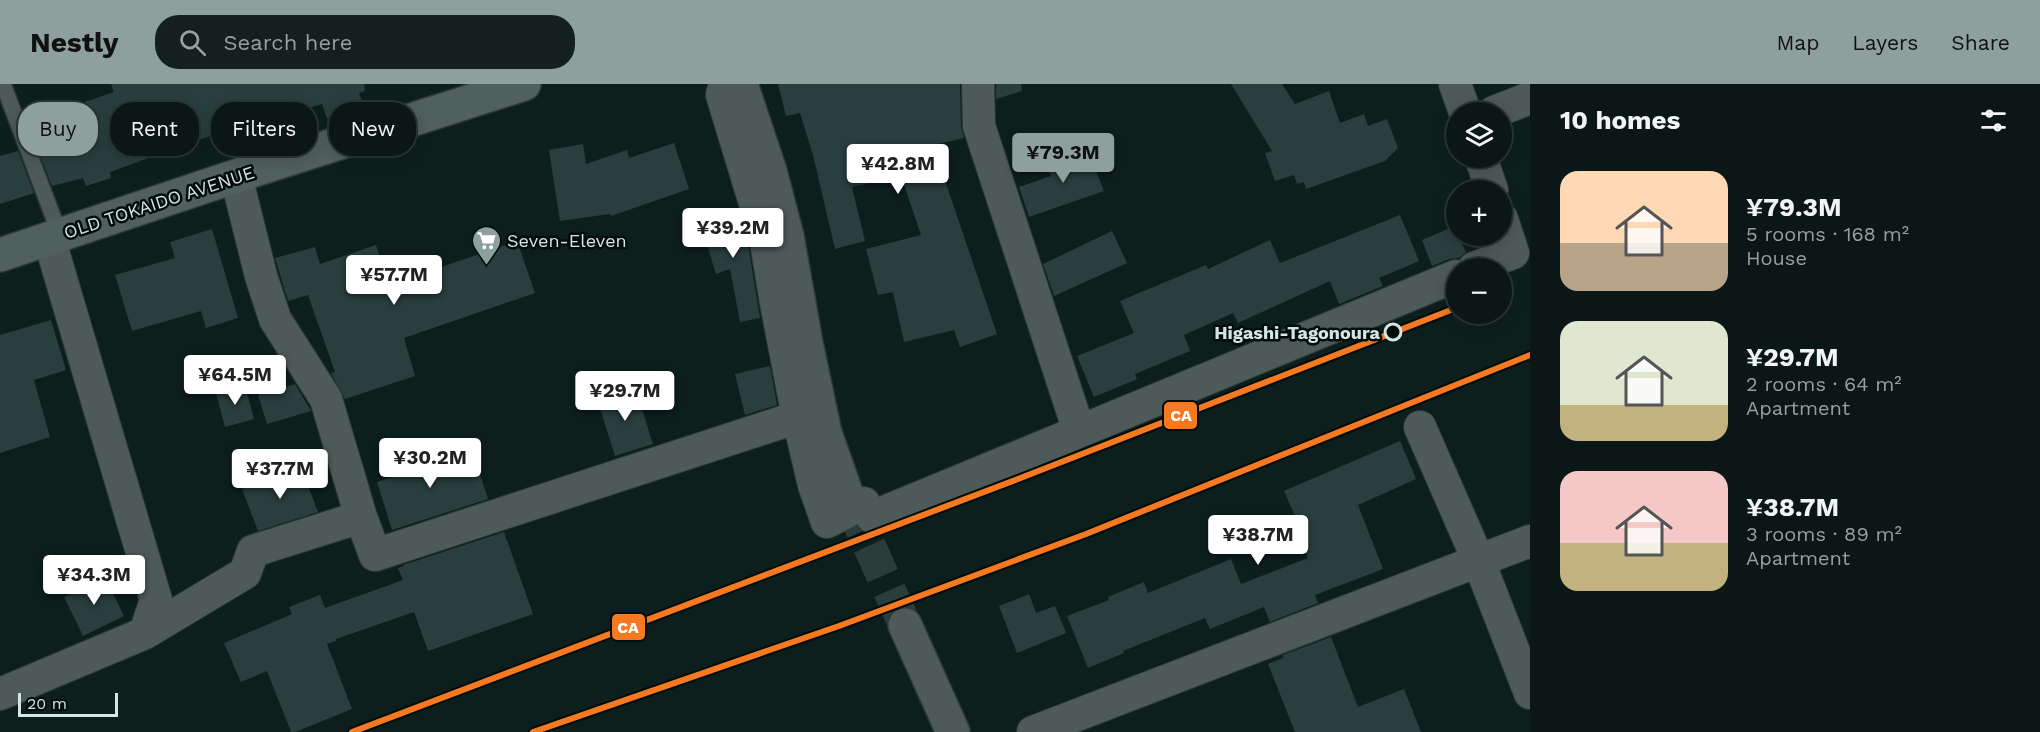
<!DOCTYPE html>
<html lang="en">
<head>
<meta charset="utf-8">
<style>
	:root { --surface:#0a1716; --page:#13201f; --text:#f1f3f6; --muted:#999fa1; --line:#2a3635; --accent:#8ea09e }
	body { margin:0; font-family:"Work Sans",sans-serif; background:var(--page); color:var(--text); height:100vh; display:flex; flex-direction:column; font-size:22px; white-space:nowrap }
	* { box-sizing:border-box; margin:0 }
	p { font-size:20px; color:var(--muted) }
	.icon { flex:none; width:33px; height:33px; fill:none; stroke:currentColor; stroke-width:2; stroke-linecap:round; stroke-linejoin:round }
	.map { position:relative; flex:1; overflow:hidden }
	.panel { display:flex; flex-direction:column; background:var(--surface); width:510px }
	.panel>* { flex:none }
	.guide { position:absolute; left:18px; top:18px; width:570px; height:54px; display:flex; gap:12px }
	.fabs { position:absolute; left:1446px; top:18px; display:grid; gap:12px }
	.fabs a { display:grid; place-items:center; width:66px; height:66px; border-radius:50%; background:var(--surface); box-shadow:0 3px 15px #0003,0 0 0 2px var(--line); font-size:30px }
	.scale { position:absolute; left:18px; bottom:15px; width:100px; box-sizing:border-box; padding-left:6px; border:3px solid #d4e5e3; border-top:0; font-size:16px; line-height:21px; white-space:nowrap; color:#d4e5e3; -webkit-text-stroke:4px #020c0b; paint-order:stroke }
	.price { position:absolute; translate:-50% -51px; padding:0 14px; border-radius:6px; background:#fff; color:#222; font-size:20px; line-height:39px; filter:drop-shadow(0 2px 3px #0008) }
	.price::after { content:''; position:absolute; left:50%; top:36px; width:18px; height:14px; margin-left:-9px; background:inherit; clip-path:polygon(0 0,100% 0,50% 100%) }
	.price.selected { background:var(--accent); color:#111 }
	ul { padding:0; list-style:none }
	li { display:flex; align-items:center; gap:18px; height:150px; padding:0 30px }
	li span { display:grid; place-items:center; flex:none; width:168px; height:120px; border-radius:18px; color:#555 }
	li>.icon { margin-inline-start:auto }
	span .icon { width:72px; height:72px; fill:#fffc; stroke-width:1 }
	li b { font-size:26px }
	h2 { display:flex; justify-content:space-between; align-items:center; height:72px; padding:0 30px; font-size:26px }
	.tag { padding:0 21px; border-radius:24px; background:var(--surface); box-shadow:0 3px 15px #0003,0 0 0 2px var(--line); font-size:21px; line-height:54px }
	.tag.selected { background:var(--accent); color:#111 }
	header { display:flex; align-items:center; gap:36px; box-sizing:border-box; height:84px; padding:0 30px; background:var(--accent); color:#111 }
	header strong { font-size:28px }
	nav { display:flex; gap:33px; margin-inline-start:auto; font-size:21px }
	.search { width:420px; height:54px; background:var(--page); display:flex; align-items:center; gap:15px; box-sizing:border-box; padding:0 21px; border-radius:24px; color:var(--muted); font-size:22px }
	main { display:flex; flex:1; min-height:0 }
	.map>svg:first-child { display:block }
	.building { fill:#293f3d }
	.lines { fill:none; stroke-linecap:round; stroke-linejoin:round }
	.tertiary-tunnel { stroke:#2b3d3b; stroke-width:33; stroke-dasharray:33 16; stroke-linecap:butt }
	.service-casing { stroke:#2e3938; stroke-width:18 }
	.minor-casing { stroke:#2e3938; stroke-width:34 }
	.tertiary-casing { stroke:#2e3938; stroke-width:36 }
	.secondary-casing { stroke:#2e3938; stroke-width:36 }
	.service { stroke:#4d5a58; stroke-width:15 }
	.minor { stroke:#4d5a58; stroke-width:32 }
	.tertiary { stroke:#4d5a58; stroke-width:33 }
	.secondary { stroke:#50605e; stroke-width:33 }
	.rail-1-casing { stroke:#020c0b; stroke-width:10 }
	.rail-1 { stroke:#f47921; stroke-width:6 }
	.stop-dot { fill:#020c0b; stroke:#d4e5e3; stroke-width:3 }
	.labels { text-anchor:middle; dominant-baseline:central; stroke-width:5; stroke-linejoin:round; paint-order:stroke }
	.street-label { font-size:18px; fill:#d4e5e3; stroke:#020c0b }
	.poi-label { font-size:18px; fill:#d4e5e3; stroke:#020c0b; text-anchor:start }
	.stop-label { font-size:18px; font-weight:bold; fill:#d4e5e3; stroke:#020c0b; text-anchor:end }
	.line-badge { stroke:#020c0b; stroke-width:2 }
	.badge-label { font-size:16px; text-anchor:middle; font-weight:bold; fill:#fff }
</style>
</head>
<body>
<header>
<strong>Nestly</strong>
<div class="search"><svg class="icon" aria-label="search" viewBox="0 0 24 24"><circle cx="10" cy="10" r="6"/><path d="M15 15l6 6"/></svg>Search here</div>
<nav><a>Map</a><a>Layers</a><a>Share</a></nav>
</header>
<main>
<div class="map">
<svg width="1530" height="648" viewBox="0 0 1530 648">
	<rect width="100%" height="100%" fill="#0d1f1d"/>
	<!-- building -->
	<path class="building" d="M111,0H364L365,7L359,9L364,23L327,35L322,20L282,32L280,27L110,88L111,94L86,102L83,94L52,102L36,61L81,47L73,22L114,8Z
		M778,0H960L961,42L964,54L933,61L997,250L960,263L954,246L904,258L893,208L878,211L866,165L921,151L901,92L852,103L865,157L835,165L813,71L800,29L786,32Z
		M996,0H1021L1022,7L996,15Z
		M1231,0H1282L1295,20L1329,7L1340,39L1364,30L1368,42L1387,35L1398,64L1385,77L1306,105L1304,98L1297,100L1294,91L1275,97L1265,69L1272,67Z
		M674,59L689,105L611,132L610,130L560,137L549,66L583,60L586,80L627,66L629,74Z
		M1086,63L1104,107L1029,133L1019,103L1051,92L1046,79Z
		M18,67L34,109L0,120V72Z
		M736,124L749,166L760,234L740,238L730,185L716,190L699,135Z
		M1400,131L1419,177L1379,194L1383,202L1339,220L1330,197L1238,239L1233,229L1184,251L1190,267L1135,290L1137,295L1094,313L1077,272L1134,249L1120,217L1206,181L1208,185L1270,156L1280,179Z
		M1455,142L1456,152H1458L1466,168L1459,174L1449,175L1432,182L1422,156Z
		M212,145L238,234L206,244L201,227L132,247L115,191L175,174L170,158Z
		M1112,147L1127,179L1054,212L1043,180Z
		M517,157L535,209L404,254L415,292L345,315L331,289L335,288L308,211L288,217L275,174L315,163L320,180L376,161L389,201Z
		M51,236L66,286L34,296L50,353L0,369V251Z
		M770,282L777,321L745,331L735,290Z
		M295,300L311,327L267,340L258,311Z
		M245,301L254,335L225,343L216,309Z
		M635,303L653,360L615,372L597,315Z
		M1400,357L1416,395L1358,421L1383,485L1315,511L1318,519L1270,538L1264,523L1210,545L1205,534L1123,567L1124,569L1088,584L1067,532L1109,516L1108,513L1144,498L1148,509L1231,475L1241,500L1308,474L1305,466L1309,465L1284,407Z
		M451,365L454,376L464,372L469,387L478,384L488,415L392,446L377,398L392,393L389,385Z
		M301,383L318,428L258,447L242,405Z
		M504,448L533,530L428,567L414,528L336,555V557L327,560L352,625L295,648H291L267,587L241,598L224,559L292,530L289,523L320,511L325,524L403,496L398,484L404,482L403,481Z
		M105,493L124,532L83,552L64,513Z
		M1029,510L1036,529L1055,522L1066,549L1017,569L999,522Z
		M1331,553L1358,623L1404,605L1421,648H1295L1268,580L1283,574V571Z"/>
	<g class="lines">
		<!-- tertiary-tunnel -->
		<path class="tertiary-tunnel" d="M849,417L905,541"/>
		<defs>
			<path id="service" d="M3,0L60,151"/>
			<path id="minor" d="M725,0L722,11L765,152L776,219L798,333L814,401L827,438L864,419L872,433L1456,192
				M978,0L979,42L1079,347
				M1455,0L1465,28
				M1494,28L1530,14
				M1481,74L1492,106
				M236,92L261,192L275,235L326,315L361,433
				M1474,184L1513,169L1502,135
				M1420,343L1479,478L1530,609
				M145,549L245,489L253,467L361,433L375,471L798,333
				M0,610L145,549L156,516L49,154
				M1033,648L1530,457"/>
			<path id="tertiary" d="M741,0L770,87L787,152L806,259L825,349L849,417
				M905,541L953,648"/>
			<path id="secondary" d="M0,171L236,92L524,0"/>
		</defs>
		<!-- service casing -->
		<use href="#service" class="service-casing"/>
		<!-- minor casing -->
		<use href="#minor" class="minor-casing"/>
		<!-- tertiary casing -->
		<use href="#tertiary" class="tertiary-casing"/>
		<!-- secondary casing -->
		<use href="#secondary" class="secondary-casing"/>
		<!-- service -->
		<use href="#service" class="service"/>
		<!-- minor -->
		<use href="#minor" class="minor"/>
		<!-- tertiary -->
		<use href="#tertiary" class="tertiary"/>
		<!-- secondary -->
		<use href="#secondary" class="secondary"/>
		<defs>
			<path id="rail-1" d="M352,648L1018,395L1456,224
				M533,648L839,542L1086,450L1530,271"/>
		</defs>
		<!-- rail-1 casing -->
		<use href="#rail-1" class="rail-1-casing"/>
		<!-- rail-1 -->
		<use href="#rail-1" class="rail-1"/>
	</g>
	<!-- icons -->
	<defs>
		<symbol id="supermarket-pin" viewBox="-11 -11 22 30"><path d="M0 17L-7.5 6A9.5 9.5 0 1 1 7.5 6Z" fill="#8ea09e" stroke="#020c0b"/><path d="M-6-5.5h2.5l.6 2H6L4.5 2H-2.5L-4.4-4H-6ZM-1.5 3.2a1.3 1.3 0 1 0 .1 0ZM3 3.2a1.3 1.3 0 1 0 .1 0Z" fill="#fff"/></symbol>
	</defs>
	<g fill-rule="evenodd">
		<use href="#supermarket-pin" x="470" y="140" width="33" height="45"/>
	</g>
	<!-- markers -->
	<circle class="stop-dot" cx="1393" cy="248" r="8"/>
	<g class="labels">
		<!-- street labels -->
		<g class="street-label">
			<text transform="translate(159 118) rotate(-18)">OLD TOKAIDO AVENUE</text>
		</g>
		<!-- poi labels -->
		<g class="poi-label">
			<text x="507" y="156">Seven-Eleven</text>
		</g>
		<!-- stop labels -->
		<g class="stop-label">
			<text x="1380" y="248">Higashi-Tagonoura</text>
		</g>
	</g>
	<g class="line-badge">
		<rect x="1163" y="317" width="35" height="29" rx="6" fill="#f47921"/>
		<rect x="611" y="529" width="35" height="28" rx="6" fill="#f47921"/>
	</g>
	<g class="badge-label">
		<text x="1181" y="337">CA</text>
		<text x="628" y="549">CA</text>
	</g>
</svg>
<div class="fabs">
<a><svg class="icon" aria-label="layers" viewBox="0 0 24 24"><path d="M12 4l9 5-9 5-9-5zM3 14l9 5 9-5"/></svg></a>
<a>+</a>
<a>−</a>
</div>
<div class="scale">20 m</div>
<b class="price selected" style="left:1063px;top:100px">¥79.3M</b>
<b class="price" style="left:898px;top:111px">¥42.8M</b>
<b class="price" style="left:733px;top:175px">¥39.2M</b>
<b class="price" style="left:394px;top:222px">¥57.7M</b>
<b class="price" style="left:235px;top:322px">¥64.5M</b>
<b class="price" style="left:625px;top:338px">¥29.7M</b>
<b class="price" style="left:430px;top:405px">¥30.2M</b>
<b class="price" style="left:280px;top:416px">¥37.7M</b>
<b class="price" style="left:1258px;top:482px">¥38.7M</b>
<b class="price" style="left:94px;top:522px">¥34.3M</b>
<div class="guide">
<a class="tag selected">Buy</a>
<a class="tag">Rent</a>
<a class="tag">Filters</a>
<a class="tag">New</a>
</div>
</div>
<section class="panel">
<h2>10 homes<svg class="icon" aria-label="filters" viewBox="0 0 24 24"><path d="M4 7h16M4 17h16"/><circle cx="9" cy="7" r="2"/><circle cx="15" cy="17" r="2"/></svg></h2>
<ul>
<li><span style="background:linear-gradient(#ffd9b3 60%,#b9a48a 0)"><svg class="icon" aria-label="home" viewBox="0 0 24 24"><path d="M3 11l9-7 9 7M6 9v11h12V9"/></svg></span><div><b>¥79.3M</b><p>5 rooms · 168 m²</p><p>House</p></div></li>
<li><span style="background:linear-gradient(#dfe7d0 70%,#c2b280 0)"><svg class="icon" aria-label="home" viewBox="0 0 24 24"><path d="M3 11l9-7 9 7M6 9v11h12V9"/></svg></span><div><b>¥29.7M</b><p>2 rooms · 64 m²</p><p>Apartment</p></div></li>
<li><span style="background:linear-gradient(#f6c9c9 60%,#c2b280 0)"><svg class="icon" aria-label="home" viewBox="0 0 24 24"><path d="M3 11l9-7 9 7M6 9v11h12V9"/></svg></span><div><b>¥38.7M</b><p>3 rooms · 89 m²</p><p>Apartment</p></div></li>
</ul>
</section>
</main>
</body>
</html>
